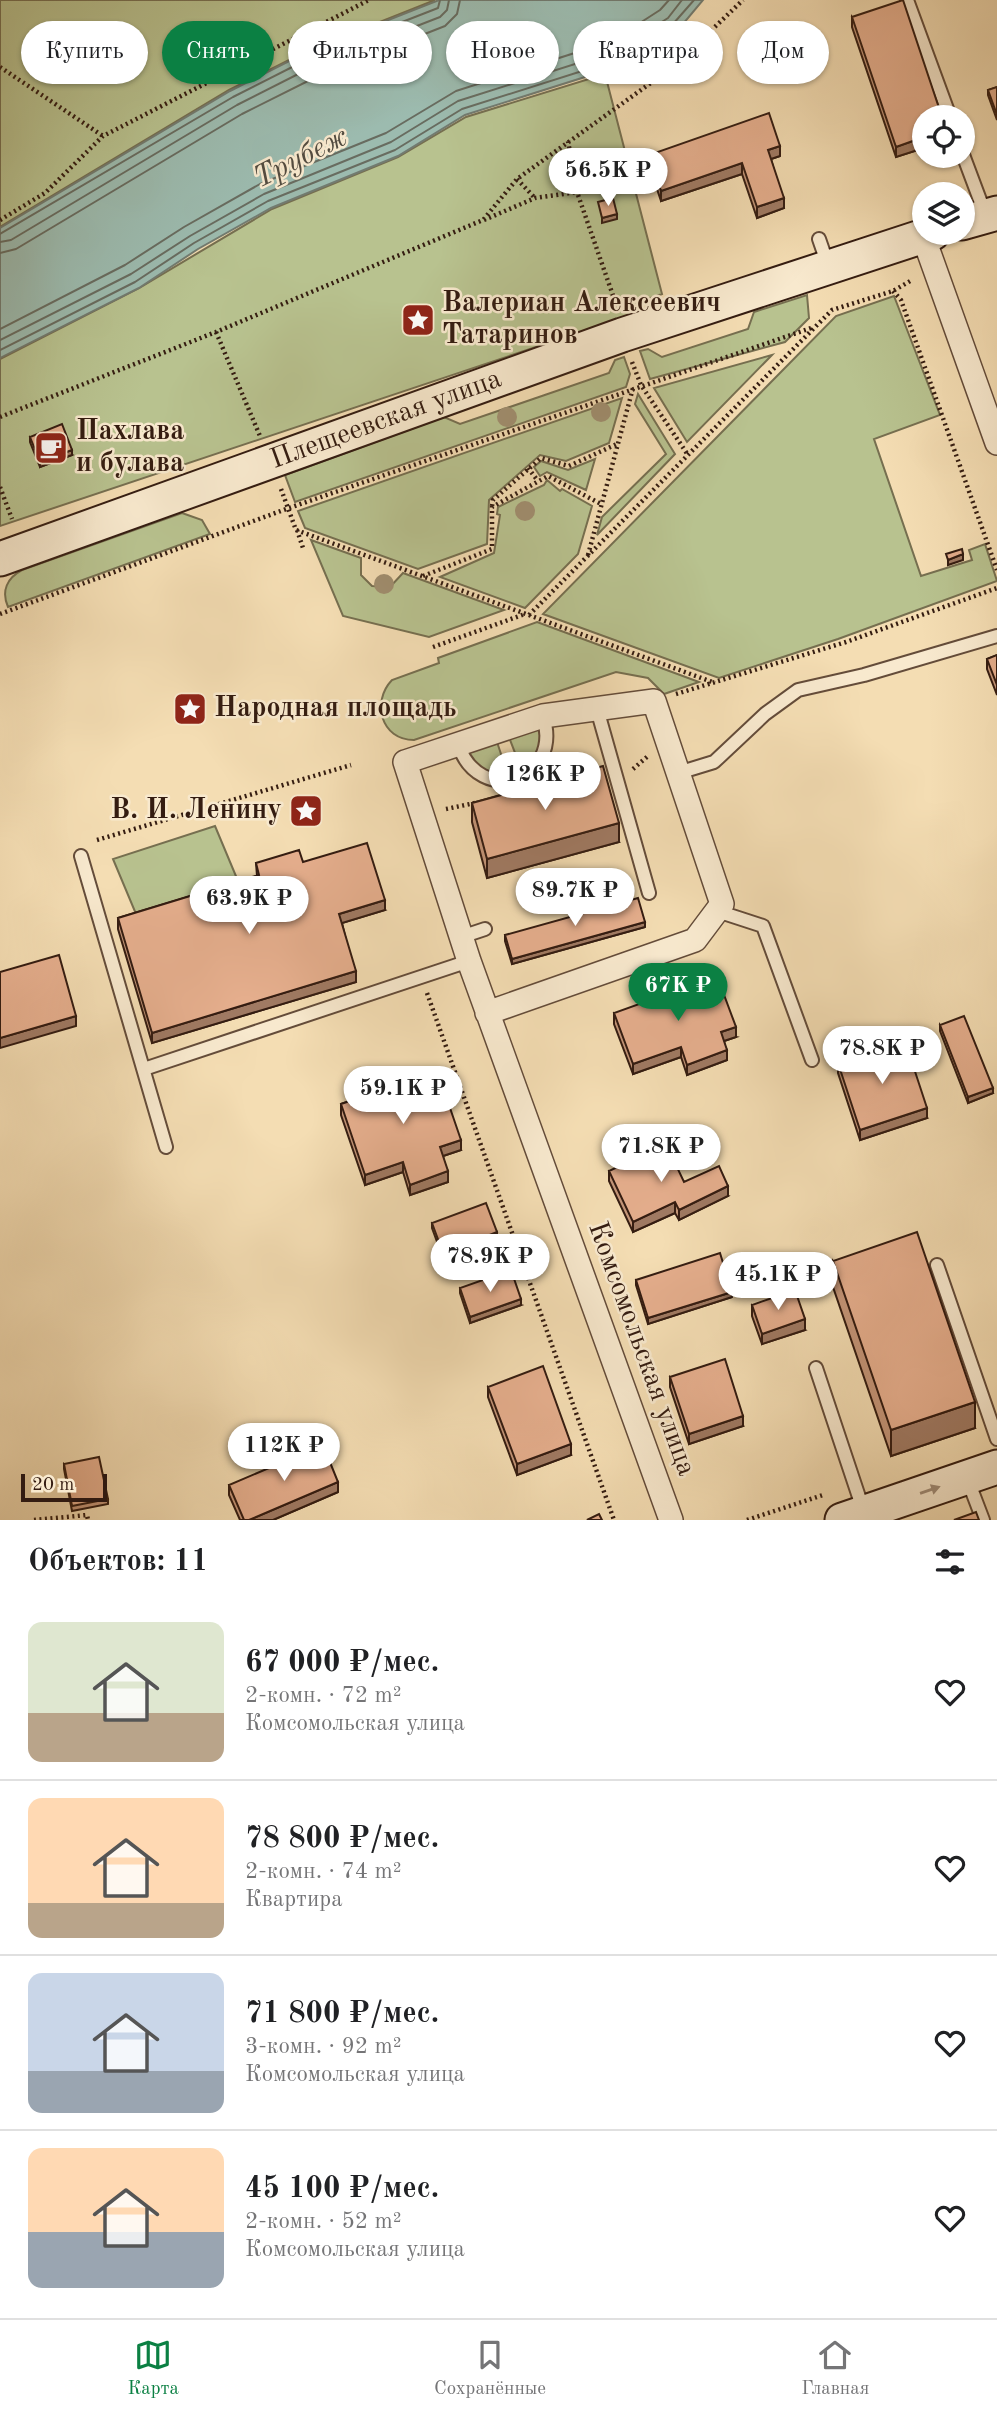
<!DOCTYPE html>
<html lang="ru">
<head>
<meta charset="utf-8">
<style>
	:root { --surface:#fff; --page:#f6f6f6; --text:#202124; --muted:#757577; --line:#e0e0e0; --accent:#0b8043 }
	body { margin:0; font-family:"Old Standard TT",serif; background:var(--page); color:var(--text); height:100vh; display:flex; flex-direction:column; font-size:26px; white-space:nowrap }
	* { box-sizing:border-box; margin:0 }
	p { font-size:23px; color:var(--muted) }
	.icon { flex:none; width:38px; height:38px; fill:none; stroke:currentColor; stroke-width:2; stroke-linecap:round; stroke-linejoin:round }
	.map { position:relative; height:1520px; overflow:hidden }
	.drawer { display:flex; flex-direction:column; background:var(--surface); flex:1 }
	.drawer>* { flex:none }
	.guide { position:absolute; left:21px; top:21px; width:956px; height:63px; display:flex; gap:14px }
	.tools { position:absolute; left:912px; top:105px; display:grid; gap:14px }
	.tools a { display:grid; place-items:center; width:63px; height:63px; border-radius:50%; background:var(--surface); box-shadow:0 2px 5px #0004; font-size:35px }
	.scale { position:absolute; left:21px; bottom:18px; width:86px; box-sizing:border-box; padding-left:7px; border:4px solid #341c11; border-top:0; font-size:19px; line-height:24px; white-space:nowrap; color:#341c11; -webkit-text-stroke:5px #f8e9ce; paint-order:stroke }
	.price { position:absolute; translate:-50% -60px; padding:0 16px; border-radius:24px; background:#fff; color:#222; font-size:23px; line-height:46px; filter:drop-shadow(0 2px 4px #0008) }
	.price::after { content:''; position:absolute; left:50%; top:42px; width:21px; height:16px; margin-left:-10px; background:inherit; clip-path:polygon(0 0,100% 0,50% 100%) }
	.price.active { background:var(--accent); color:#fff }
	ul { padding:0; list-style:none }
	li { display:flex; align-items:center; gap:21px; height:175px; padding:0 28px }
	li+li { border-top:2px solid var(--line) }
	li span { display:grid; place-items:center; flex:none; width:196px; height:140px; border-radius:14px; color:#555 }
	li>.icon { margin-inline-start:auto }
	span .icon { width:84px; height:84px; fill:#fffc; stroke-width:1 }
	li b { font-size:30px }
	h2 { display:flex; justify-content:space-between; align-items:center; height:84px; padding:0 28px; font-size:30px }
	.pill { padding:0 24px; border-radius:32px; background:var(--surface); box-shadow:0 2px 5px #0004; font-size:24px; line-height:63px }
	.pill.active { background:var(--accent); color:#fff }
	.dock { display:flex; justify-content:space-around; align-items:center; height:98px; border-top:2px solid var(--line); background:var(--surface); font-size:19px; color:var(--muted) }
	.dock a { display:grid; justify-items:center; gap:4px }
	.dock .active { color:var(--accent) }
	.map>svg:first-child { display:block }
	.green { fill:#b8c28f; stroke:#766f50; stroke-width:2 }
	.water { fill:#9cbbaf; stroke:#727b70; stroke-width:2 }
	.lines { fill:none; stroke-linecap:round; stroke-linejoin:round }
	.shore { stroke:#686c60; stroke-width:2 }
	.lane-casing { stroke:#644c3a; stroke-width:16 }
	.street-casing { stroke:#644c3a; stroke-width:26 }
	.secondary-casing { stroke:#341c11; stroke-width:37 }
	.path { stroke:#341c11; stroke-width:4.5; stroke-dasharray:2 3.5; stroke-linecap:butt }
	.lane { stroke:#f8e9ce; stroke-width:12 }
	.street { stroke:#f8e9ce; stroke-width:23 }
	.secondary { stroke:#f8e9ce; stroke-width:33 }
	.tree { fill:#a08e6f }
	.wall { fill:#c59679; stroke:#341c11; stroke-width:2 }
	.shaded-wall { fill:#a07a63; stroke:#341c11; stroke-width:2 }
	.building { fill:#e5ae8d; stroke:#341c11; stroke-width:2 }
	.oneway { fill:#a08d79 }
	.labels { text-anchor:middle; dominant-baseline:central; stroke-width:5; stroke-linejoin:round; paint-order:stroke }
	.poi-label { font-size:28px; font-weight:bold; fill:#341c11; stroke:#f8e9ce; text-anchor:start }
	.street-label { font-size:28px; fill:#341c11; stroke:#f8e9ce }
	.water-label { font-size:30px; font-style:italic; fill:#534c40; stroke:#f8e9ce }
</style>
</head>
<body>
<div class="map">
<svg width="997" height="1520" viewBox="0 0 997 1520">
	<rect width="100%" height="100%" fill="#f4ddb3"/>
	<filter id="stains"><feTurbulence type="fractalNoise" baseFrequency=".00286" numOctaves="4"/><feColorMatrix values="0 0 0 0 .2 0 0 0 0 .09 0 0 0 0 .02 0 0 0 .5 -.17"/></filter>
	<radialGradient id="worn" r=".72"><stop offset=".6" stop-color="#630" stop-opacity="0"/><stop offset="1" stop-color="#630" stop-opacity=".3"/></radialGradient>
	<!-- green -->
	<path class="green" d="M0,0H435L307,51L229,90L0,227Z
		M605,74L662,294L639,302L638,313L0,526V359L139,288L272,209L398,157L466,117Z
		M807,295L809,318L785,342L650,379L640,351L648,349L662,357L748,329L754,312Z
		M894,296L940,415L874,439L921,576L972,560L969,550L985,544L997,581L838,639L719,678L543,614L836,316Z
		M772,355L687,442L654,388Z
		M624,357L630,374L626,387L295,502L285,475L444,417L460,424L609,373L615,360Z
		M638,394L675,454L597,535L602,517L666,454L635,404Z
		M622,398L609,443L566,461L540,455L489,500L487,544L418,569L305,528L298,511Z
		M595,459L586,490L547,472L540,476L534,467L541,461L568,470Z
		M547,480L560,491L562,489L592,506L578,554L525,608L440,577L494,553L500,515L497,514L498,507L544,485Z
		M182,513L202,520L210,534L8,607C1,591 7,578 22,570Z
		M311,540L361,558V575L372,586L390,587L403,573L504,610L429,637L343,616Z
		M537,622L699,682L664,694L648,678L616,672L414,740C381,740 371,702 392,680L439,663L438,658Z
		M541,721L542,750L522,771L507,732Z
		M495,736L508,775L491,776L464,753Z
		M215,826L238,881L136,914L113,859Z"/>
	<!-- water -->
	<path class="water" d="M439,0H703L678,30L623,65L465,115L398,156L271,208L198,249L139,288L0,358V228L230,91L307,52Z"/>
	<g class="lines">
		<!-- shore -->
		<path class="shore" d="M0,234L233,97L310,58L438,8L440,0
			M0,242L11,240L237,105L314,66L440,17L447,10L449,0
			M0,253L16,249L242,114L318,76L445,26L457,14L460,0
			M0,329L125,265L184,227L260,184L386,133L456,91L612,41L660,10L669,0
			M0,340L131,274L190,236L264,194L391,142L458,101L616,51L668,18L682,0
			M0,350L135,282L194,243L268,201L395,150L462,109L620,59L673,24L694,0"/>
		<defs>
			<path id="lane" d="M907,0L950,117
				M962,152L986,216
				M819,239L828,265
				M597,709L649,893
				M458,744C479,808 564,781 543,716
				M678,773L714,762L765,714L798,690L864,675L997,636
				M81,856L166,1147
				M717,911L763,926L812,1060
				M461,937L485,929
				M144,1069L469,961
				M937,1265L997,1439
				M816,1368L864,1512
				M967,1478L983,1520"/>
			<path id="street" d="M923,236L997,443
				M405,762L469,961L671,1520
				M405,762L543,716L654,701L722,904L695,940L487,1013"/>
			<path id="secondary" d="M962,223L997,213
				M0,559L622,335L933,233
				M842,1520L997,1467"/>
		</defs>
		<!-- lane casing -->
		<use href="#lane" class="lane-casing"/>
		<!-- street casing -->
		<use href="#street" class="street-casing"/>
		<!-- secondary casing -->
		<use href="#secondary" class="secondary-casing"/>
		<!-- path -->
		<path class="path" d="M0,67L103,136
			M568,141L577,192L617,307
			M517,179L535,198
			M0,220L45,193L103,136L369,0
			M484,220L535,198L577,192
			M893,291L901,300L997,570
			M216,332L260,436
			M632,362L641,385L688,455
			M0,417L216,332L483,220L517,179L673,67L743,0
			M528,468L538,481
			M0,487L12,519
			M281,489L296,530L715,683
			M492,506L493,500L541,458L569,466L617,444
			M297,530L303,548
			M588,555L633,388
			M423,576L492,549V507L548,476L601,504
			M0,614L289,508L814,327
			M529,615L832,310L893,291L912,280
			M433,647L525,614
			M676,694L846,642L997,588
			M633,769L648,756
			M446,809L475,803
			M97,840L351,765
			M427,993L614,1520
			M34,1520L87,1515L88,1520
			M747,1520L823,1495"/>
		<!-- lane -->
		<use href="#lane" class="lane"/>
		<!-- street -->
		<use href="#street" class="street"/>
		<!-- secondary -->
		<use href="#secondary" class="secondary"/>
	</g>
	<!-- trees -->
	<g class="tree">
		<circle cx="601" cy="412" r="10"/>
		<circle cx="507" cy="417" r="10"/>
		<circle cx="525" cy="511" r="10"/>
		<circle cx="384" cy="584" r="10"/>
	</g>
	<!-- wall -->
	<path class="wall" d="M852,17L924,117V148L896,157L852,27Z
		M997,87V120L988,95V90Z
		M649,155L780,156L771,159L784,208L757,218L742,174L661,201L649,165Z
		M30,437L72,455L40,467L30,442Z
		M997,655V695L987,669V659Z
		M522,779L554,780L619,842L487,878L472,822V803L522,789Z
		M303,862L385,910L342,923L356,982L152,1043L118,929V918L257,876L256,863Z
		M645,927L512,964L505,941V935Z
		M614,1013L736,1037L724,1041L727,1060L687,1075L681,1057L633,1074L614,1024Z
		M940,1025L993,1093L968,1103L940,1031Z
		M838,1063L927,1118L860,1140L838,1073Z
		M383,1073L402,1082L461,1150L443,1156L448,1182L410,1195L403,1172L365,1185L341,1115V1104L385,1089L383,1083Z
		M609,1171L684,1182L728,1196L679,1220L675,1213L633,1232L609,1181Z
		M432,1223L497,1238L479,1245L480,1254L446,1266L432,1228Z
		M833,1261L975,1428L891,1456L833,1287Z
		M636,1280L732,1297L648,1324L636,1285Z
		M460,1288L521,1305L470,1323L460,1293Z
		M752,1305L805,1330L762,1344L752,1316Z
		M670,1377L743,1426L689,1444L670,1387Z
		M488,1387L571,1455L517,1475L488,1397Z
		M64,1464L108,1499V1504L72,1511L64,1469Z
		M229,1485L338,1492L273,1520H240L229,1495Z"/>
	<!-- shaded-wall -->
	<path class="shaded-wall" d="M924,137V148L896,157V147Z
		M780,146V156L768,160V150Z
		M742,163V174L661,201V191Z
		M784,198V208L757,218V207Z
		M617,214V219L602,223V218Z
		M72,450V455L40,467V462Z
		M963,554V560L948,565V560Z
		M619,823V842L487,878V859Z
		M385,900V910L339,924V914Z
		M645,922V927L512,964V959Z
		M356,971V982L152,1043V1033Z
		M76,1016V1026L0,1048V1038Z
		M736,1027V1037L721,1042V1032Z
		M681,1047V1057L633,1074V1064Z
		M727,1050V1060L687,1075V1065Z
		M993,1088V1093L968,1103V1097Z
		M927,1108V1118L860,1140V1130Z
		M461,1140V1150L440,1157V1147Z
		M403,1162V1172L365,1185V1175Z
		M448,1171V1182L410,1195V1185Z
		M728,1186V1196L679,1220V1210Z
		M675,1202V1213L633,1232V1222Z
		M497,1232V1238L477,1245V1240Z
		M480,1248V1254L446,1266V1261Z
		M732,1292V1297L648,1324V1318Z
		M521,1299V1305L470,1323V1317Z
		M805,1319V1330L762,1344V1334Z
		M975,1402V1428L891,1456V1430Z
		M743,1416V1426L689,1444V1434Z
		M571,1444V1455L517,1475V1464Z
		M338,1482V1492L273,1520H249Z"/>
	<!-- building -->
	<path class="building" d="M903,0L942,117H924V137L896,147L852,17Z
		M997,87V115L988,90Z
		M769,113L780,146L768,150L784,198L757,207L742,163L661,191L649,155Z
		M613,198L617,214L602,218L598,202Z
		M62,424L72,450L40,462L30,437Z
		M962,549L963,554L948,560L946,554Z
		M997,655V685L987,659Z
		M603,766L619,823L487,859L472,803L524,789L522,779L551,771L554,780Z
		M367,843L385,900L339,914L356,971L152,1033L118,918L259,875L256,863L299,850L303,862Z
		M638,898L645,922L512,959L505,935Z
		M59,955L76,1016L0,1038V972Z
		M717,976L736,1027L721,1032L727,1050L687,1065L681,1047L633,1064L614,1013Z
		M964,1016L993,1088L968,1097L940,1025Z
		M905,1041L927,1108L860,1130L838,1063Z
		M397,1068L402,1082L437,1070L461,1140L440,1147L448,1171L410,1185L403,1162L365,1175L341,1104L388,1088L383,1073Z
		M666,1144L684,1182L719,1166L728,1186L679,1210L675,1202L633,1222L609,1171Z
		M486,1203L497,1232L477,1240L480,1248L446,1261L432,1223Z
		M917,1232L975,1402L891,1430L833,1261Z
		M720,1253L732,1292L648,1318L636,1280Z
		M511,1270L521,1299L470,1317L460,1288Z
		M795,1290L805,1319L762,1334L752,1305Z
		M725,1359L743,1416L689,1434L670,1377Z
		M543,1366L571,1444L517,1464L488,1387Z
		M323,1445L338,1482L249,1520H244L229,1485Z
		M99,1457L108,1499L72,1506L64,1464Z
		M976,1512L979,1520H954Z
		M599,1514L602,1520H587Z"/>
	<!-- one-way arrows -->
	<defs><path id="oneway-solid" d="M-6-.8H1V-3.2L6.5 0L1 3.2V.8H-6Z" transform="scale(1.75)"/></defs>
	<use class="oneway" href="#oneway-solid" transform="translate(930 1490) rotate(-19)"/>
	<!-- icons -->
	<defs>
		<symbol id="sight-square" viewBox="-11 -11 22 22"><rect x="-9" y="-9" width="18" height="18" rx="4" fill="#8f2418" stroke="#f8e9ce"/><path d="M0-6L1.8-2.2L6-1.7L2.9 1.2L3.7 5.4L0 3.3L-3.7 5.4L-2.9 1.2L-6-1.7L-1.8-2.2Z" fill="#fff"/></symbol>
		<symbol id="cafe-square" viewBox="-11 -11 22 22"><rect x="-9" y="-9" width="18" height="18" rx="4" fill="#8f2418" stroke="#f8e9ce"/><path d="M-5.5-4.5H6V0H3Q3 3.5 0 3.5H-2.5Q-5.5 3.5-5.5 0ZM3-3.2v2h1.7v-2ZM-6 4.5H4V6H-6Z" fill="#fff"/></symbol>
	</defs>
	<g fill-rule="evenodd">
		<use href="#sight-square" x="399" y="301" width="38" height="38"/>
		<use href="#cafe-square" x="32" y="429" width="38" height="38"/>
		<use href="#sight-square" x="171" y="690" width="38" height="38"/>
		<use href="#sight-square" x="287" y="792" width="38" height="38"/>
	</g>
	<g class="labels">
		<!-- poi labels -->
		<g class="poi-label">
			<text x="442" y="304">Валериан Алексеевич<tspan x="442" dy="32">Татаринов</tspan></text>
			<text x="76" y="432">Пахлава<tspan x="76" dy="32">и булава</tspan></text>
			<text x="214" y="709">Народная площадь</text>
			<text x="282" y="811" text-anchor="end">В. И. Ленину</text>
		</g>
		<!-- street labels -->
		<g class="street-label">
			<text transform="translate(386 420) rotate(-20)">Плещеевская улица</text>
			<text transform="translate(641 1349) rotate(70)">Комсомольская улица</text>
		</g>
		<!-- water labels -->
		<g class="water-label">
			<text transform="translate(301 158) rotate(-27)">Трубеж</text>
		</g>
	</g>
	<rect width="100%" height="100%" filter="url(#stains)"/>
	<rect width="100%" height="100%" fill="url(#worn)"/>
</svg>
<div class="tools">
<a><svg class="icon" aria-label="locate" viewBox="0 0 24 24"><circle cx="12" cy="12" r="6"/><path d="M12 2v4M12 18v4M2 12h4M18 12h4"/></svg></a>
<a><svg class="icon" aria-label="layers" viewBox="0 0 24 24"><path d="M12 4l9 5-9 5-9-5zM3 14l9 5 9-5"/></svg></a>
</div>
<div class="scale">20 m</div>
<b class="price" style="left:608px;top:208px">56.5K ₽</b>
<b class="price" style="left:545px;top:812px">126K ₽</b>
<b class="price" style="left:575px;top:928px">89.7K ₽</b>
<b class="price" style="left:249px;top:936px">63.9K ₽</b>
<b class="price active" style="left:678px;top:1023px">67K ₽</b>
<b class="price" style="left:882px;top:1086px">78.8K ₽</b>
<b class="price" style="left:403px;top:1126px">59.1K ₽</b>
<b class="price" style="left:661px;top:1184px">71.8K ₽</b>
<b class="price" style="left:490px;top:1294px">78.9K ₽</b>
<b class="price" style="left:778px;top:1312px">45.1K ₽</b>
<b class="price" style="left:284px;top:1483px">112K ₽</b>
<div class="guide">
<a class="pill">Купить</a>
<a class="pill active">Снять</a>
<a class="pill">Фильтры</a>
<a class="pill">Новое</a>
<a class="pill">Квартира</a>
<a class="pill">Дом</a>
</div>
</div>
<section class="drawer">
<h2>Объектов: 11<svg class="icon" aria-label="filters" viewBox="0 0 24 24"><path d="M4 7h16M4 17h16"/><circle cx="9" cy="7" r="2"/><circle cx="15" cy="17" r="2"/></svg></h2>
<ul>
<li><span style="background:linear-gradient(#dfe7d0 65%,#b9a48a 0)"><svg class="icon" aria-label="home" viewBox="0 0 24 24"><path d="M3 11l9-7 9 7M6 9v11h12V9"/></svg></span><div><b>67 000 ₽/мес.</b><p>2-комн. · 72 m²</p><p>Комсомольская улица</p></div><svg class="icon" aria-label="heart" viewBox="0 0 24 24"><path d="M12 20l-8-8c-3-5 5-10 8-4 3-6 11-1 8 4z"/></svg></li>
<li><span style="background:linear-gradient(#ffd9b3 75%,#b9a48a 0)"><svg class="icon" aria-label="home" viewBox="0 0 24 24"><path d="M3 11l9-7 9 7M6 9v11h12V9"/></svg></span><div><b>78 800 ₽/мес.</b><p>2-комн. · 74 m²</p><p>Квартира</p></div><svg class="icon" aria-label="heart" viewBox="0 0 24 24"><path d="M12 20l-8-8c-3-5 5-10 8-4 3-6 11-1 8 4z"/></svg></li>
<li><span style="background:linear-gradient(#c9d6e8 70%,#9aa5b1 0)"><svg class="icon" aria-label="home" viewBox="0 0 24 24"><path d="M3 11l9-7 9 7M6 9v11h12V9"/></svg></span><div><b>71 800 ₽/мес.</b><p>3-комн. · 92 m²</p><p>Комсомольская улица</p></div><svg class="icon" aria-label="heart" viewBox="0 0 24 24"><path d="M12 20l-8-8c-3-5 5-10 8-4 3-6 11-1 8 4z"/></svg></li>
<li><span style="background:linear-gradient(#ffd9b3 60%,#9aa5b1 0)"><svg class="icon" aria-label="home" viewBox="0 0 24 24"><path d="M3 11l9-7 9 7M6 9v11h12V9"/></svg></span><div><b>45 100 ₽/мес.</b><p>2-комн. · 52 m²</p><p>Комсомольская улица</p></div><svg class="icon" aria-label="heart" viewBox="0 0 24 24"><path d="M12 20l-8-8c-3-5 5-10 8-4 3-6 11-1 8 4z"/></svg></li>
</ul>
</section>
<nav class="dock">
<a class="active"><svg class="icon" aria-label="map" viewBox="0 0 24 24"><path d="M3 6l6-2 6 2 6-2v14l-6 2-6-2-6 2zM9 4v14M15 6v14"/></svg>Карта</a>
<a><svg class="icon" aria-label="saved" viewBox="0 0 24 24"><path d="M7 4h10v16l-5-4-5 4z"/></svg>Сохранённые</a>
<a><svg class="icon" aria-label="home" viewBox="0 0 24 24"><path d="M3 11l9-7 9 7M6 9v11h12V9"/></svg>Главная</a>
</nav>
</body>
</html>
